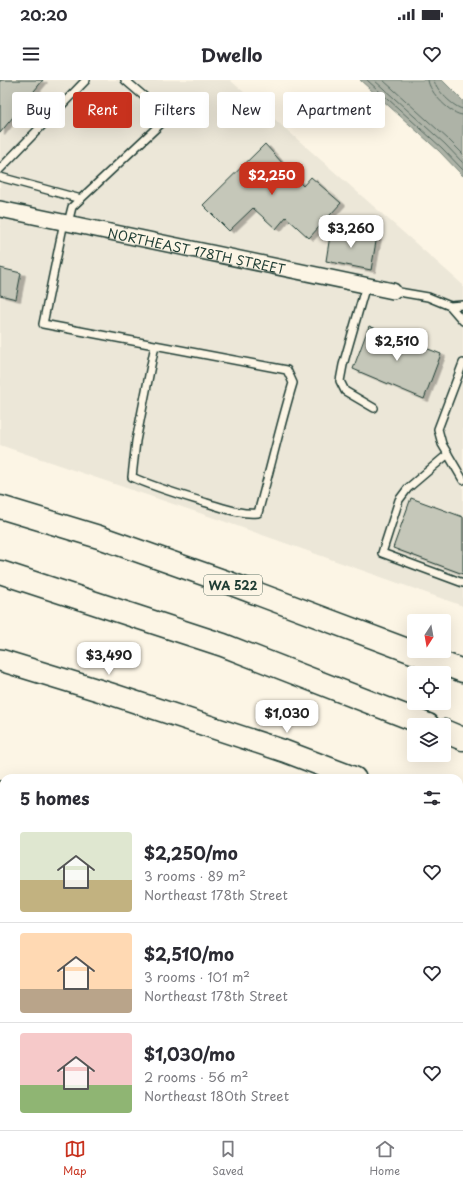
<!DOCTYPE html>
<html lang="en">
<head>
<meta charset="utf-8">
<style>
	:root { --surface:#fff; --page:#f2f2f3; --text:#2b2b33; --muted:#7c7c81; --line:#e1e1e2; --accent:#c8321e }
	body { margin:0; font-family:"Playpen Sans",sans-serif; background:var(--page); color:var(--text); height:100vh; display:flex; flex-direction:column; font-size:15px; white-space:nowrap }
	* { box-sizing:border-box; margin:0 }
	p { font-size:13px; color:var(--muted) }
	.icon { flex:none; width:22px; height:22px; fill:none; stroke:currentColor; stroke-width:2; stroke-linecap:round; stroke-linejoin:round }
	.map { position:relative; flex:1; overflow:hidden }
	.panel { position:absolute; left:0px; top:694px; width:463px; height:356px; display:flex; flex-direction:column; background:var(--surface); border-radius:12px 12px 0 0; box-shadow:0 4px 16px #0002 }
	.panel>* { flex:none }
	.banner { position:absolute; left:12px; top:12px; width:439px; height:36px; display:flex; gap:8px }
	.needle { width:26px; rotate:191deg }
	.fabs { position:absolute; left:407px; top:534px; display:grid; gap:8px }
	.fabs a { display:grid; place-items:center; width:44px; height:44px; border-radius:4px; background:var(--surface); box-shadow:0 4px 16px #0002; font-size:20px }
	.price { position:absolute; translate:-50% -34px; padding:0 9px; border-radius:8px; background:#fff; color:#222; font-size:13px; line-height:26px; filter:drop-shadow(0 1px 2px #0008) }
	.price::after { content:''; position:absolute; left:50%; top:24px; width:12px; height:9px; margin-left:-6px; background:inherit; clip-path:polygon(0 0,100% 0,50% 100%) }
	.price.current { background:var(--accent); color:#fff }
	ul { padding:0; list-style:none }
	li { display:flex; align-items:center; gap:12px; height:100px; padding:0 20px }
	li+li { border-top:1px solid var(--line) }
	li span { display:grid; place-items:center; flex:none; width:112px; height:80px; border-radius:4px; color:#555 }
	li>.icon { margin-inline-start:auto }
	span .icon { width:48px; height:48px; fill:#fffc; stroke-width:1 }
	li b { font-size:17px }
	h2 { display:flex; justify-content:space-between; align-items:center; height:48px; padding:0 20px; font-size:17px }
	.chip { padding:0 14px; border-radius:4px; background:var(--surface); box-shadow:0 4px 16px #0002; font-size:14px; line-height:36px }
	.chip.current { background:var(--accent); color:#fff }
	.status { display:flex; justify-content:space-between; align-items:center; height:28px; padding:0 20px; background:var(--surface); direction:ltr }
	.status svg { height:11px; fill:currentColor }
	header { display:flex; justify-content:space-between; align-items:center; height:52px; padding:0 20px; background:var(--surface); font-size:18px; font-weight:700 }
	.tab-bar { display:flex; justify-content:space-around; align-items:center; height:56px; border-top:1px solid var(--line); background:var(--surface); font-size:11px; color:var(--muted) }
	.tab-bar a { display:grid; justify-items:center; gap:2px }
	.tab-bar .current { color:var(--accent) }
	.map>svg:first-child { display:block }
	.built { fill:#ece7d8 }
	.water { fill:#aeb3a7; stroke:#758479 }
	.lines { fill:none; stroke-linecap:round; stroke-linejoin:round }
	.shore { stroke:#586c62; stroke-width:1 }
	.building { fill:#c5c7b9; stroke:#1f3d34; filter:url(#shadow) }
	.service-casing { stroke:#1f3d34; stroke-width:10 }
	.minor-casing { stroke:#1f3d34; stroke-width:18 }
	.secondary-casing { stroke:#1f3d34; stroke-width:24 }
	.motorway-casing { stroke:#1f3d34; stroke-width:25 }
	.service { stroke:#fcf5e5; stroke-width:7 }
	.minor { stroke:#fcf5e5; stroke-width:15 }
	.secondary { stroke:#fcf5e5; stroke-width:21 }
	.motorway { stroke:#fcf5e5; stroke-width:22 }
	.labels { text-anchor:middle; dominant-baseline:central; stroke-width:4; stroke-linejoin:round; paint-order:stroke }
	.shield { fill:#fcf5e5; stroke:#617469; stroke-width:1 }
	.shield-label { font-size:12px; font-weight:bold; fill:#1f3d34 }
	.street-label { font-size:13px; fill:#1f3d34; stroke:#fcf5e5 }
</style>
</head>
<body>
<div class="status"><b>20:20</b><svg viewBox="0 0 49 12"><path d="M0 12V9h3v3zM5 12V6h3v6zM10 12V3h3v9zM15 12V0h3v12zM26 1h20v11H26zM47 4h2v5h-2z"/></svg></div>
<header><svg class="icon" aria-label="menu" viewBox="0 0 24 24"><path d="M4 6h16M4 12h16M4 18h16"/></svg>Dwello<svg class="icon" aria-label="heart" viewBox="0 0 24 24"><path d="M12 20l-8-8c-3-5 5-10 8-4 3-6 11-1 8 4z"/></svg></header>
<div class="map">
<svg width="463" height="1050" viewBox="0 0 463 1050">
	<defs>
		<filter id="shadow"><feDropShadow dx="4.5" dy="2.5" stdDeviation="0" flood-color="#0004"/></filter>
	</defs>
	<rect width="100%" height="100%" fill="#fcf5e5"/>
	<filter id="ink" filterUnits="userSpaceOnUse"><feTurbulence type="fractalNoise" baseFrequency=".025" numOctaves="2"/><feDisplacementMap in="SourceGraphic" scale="8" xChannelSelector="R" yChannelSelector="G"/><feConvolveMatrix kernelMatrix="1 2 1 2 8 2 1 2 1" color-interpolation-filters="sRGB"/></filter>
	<g filter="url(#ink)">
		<!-- built -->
		<path class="built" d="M0,0H230L463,205V526L223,441L0,365Z
			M463,923V1050H440L441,1046H459V944Z"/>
		<!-- water -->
		<path class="water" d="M360,0H442L463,21V96L439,71Z"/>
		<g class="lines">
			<!-- shore -->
			<path class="shore" d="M367,0L442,68L463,90
				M374,0L445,64L463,83
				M383,0L449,60L463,74
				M428,0C429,12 451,35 463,35
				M434,0C435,9 454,28 463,29"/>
		</g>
		<!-- building -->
		<path class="building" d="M0,0H43L0,53Z
			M265,64L303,106L311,97L341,123L309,158L286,137L276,149L253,128L229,151L203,125Z
			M331,149L377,156L371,190L326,181Z
			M0,188L21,193L16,219L0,215Z
			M369,246L441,274L424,319L353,289Z
			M411,418L463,437V494L393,468Z"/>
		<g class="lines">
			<defs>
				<path id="service" d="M0,89L86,0
					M0,97L81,119
					M64,142L43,244L287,290L293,303C280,346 270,390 258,433C241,435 224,428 207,423C181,415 156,408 132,397L136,361L155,265
					M68,143L72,127L168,37L125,0
					M366,205L343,285L340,301L345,311L374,328
					M393,211L428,217L450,226L463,241
					M450,226L463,225
					M463,283L438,349L442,364L463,400
					M448,374L408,408L399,420L382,473L463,503
					M0,705L4,706
					M0,770L4,766
					M0,848L4,843
					M0,900L4,901
					M198,1046L212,1049L225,1050
					M238,1050L274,1046"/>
				<g id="minor">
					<path id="s1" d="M0,129L393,211"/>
					<path d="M459,845L463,825"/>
					<path d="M417,1050L418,1046"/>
				</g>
				<path id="secondary" d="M0,580L111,614L284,671L355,698
					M459,739L463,740"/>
				<path id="motorway" d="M0,427L99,457L229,503L463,591
					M0,492L223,565L428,645
					M444,651L463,659"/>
			</defs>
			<!-- service casing -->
			<use href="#service" class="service-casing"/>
			<!-- minor casing -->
			<use href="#minor" class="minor-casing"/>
			<!-- secondary casing -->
			<use href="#secondary" class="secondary-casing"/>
			<!-- motorway casing -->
			<use href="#motorway" class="motorway-casing"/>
			<!-- service -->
			<use href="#service" class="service"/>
			<!-- minor -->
			<use href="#minor" class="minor"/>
			<!-- secondary -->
			<use href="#secondary" class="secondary"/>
			<!-- motorway -->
			<use href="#motorway" class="motorway"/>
		</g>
	</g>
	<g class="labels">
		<!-- shield labels -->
		<rect class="shield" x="204" y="495" width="58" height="20" rx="3"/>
		<g class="shield-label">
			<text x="233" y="505">WA 522</text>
		</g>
		<!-- street labels -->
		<g class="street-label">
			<text stroke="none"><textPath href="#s1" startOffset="201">NORTHEAST 178TH STREET</textPath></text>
		</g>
	</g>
</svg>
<div class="fabs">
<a><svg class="needle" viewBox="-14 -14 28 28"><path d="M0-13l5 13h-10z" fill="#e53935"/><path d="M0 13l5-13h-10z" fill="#7c7c81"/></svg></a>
<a><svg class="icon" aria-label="locate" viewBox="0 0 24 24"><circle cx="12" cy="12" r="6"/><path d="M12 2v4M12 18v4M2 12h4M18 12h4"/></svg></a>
<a><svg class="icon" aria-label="layers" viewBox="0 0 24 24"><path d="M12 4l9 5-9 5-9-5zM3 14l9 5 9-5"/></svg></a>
</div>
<b class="price current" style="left:272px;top:116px">$2,250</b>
<b class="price" style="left:351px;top:169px">$3,260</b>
<b class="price" style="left:397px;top:282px">$2,510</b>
<b class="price" style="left:109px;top:596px">$3,490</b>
<b class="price" style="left:287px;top:654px">$1,030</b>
<div class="banner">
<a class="chip">Buy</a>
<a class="chip current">Rent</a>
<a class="chip">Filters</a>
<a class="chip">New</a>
<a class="chip">Apartment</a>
</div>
<section class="panel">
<h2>5 homes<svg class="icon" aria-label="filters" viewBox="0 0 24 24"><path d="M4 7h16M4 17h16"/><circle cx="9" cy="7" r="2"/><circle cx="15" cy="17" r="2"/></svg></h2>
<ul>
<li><span style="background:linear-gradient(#dfe7d0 60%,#c2b280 0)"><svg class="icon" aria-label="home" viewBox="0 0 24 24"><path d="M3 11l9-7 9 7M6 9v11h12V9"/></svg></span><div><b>$2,250/mo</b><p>3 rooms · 89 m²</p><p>Northeast 178th Street</p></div><svg class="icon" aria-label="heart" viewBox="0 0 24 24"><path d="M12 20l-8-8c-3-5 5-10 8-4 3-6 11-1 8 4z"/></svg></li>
<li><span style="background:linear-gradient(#ffd9b3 70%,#b9a48a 0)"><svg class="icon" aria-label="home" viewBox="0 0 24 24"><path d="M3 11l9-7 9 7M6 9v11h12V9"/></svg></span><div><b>$2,510/mo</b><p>3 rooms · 101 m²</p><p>Northeast 178th Street</p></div><svg class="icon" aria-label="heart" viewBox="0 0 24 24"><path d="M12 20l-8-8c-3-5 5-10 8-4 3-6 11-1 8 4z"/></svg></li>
<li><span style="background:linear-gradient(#f6c9c9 65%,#8fb573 0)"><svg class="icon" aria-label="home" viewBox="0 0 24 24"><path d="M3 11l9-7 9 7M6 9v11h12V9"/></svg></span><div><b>$1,030/mo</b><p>2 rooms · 56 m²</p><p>Northeast 180th Street</p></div><svg class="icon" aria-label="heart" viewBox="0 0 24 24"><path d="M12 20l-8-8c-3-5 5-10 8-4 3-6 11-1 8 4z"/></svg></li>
</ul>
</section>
</div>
<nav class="tab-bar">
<a class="current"><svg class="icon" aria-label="map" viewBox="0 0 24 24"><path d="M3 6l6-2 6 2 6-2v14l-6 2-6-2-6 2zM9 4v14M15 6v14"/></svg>Map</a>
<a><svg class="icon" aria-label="saved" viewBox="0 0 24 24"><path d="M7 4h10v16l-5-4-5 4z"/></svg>Saved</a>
<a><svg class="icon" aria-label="home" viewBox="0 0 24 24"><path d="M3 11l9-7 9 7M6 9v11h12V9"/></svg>Home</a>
</nav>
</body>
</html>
